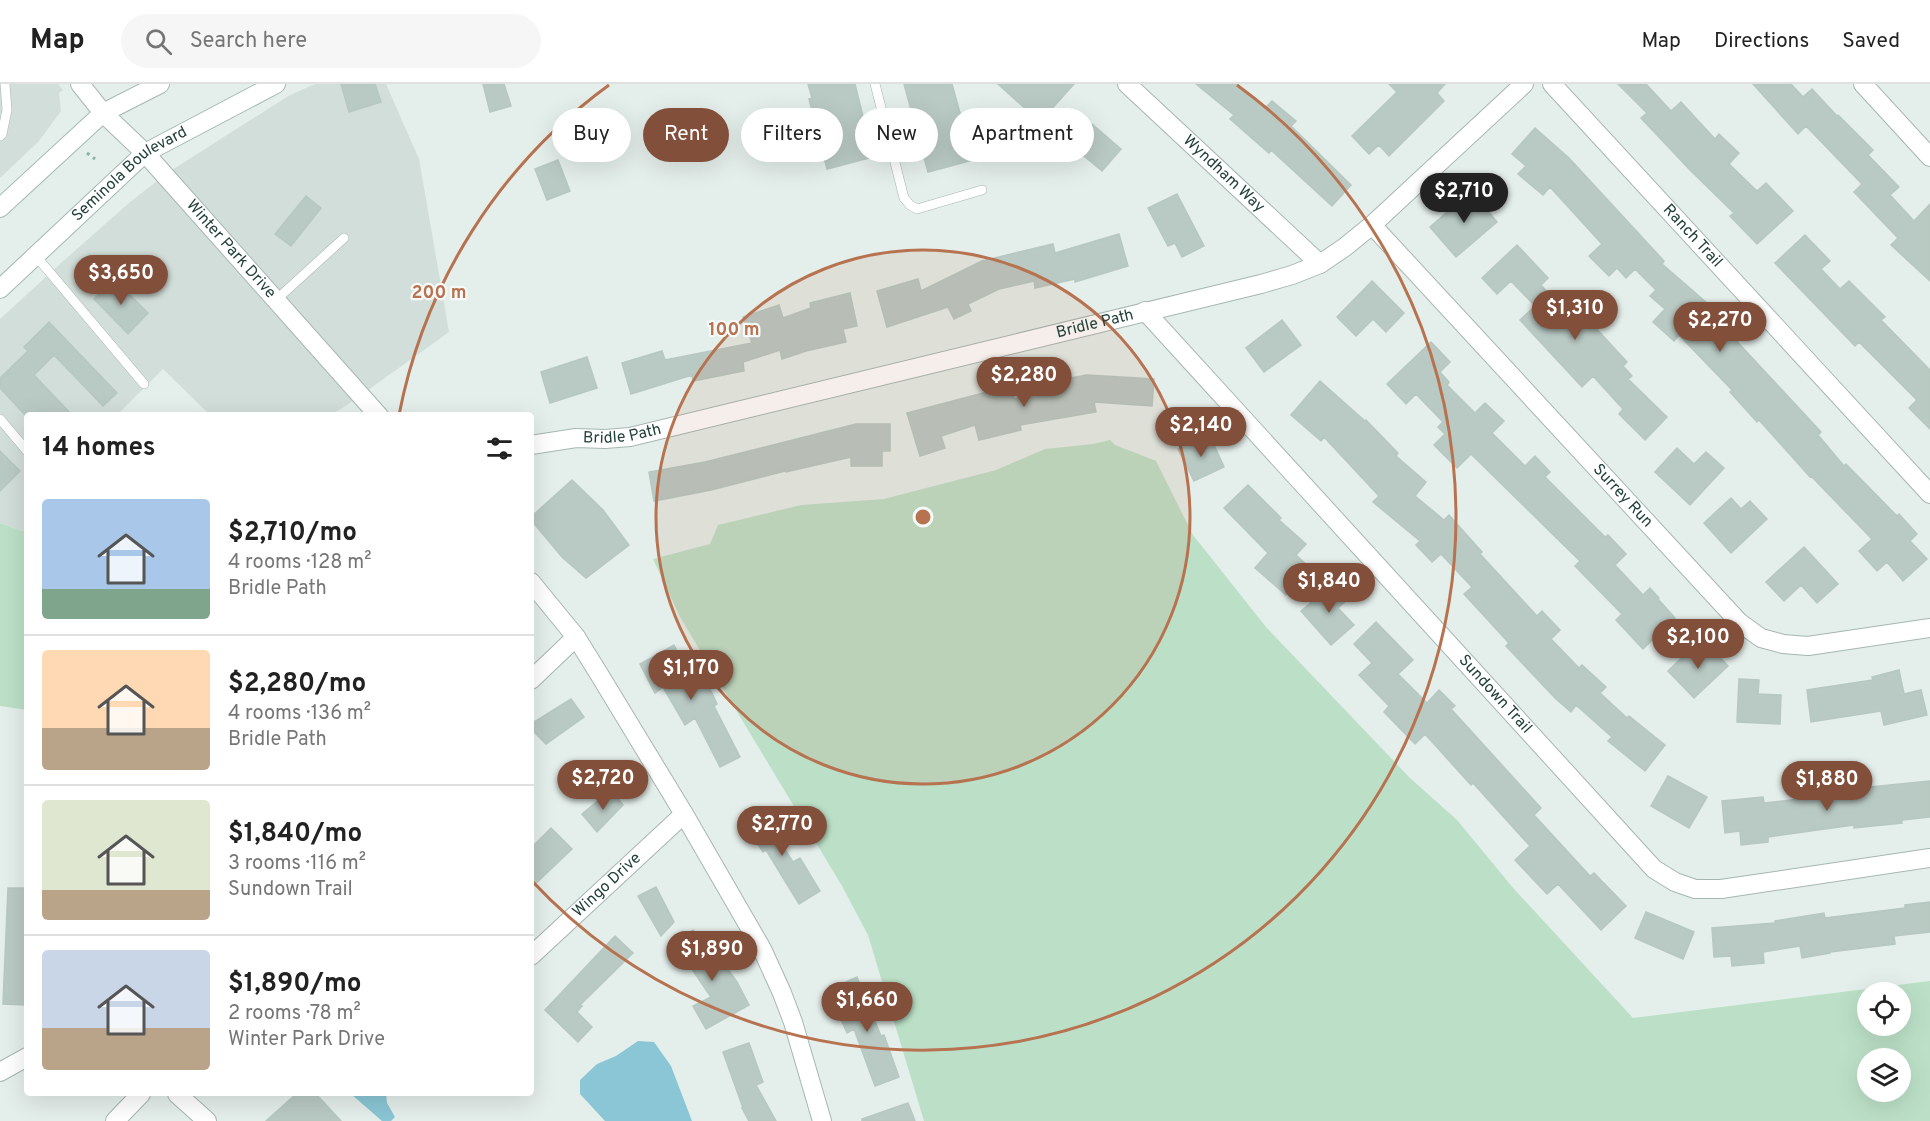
<!DOCTYPE html>
<html lang="en">
<head>
<meta charset="utf-8">
<style>
	:root { --surface:#fff; --page:#f6f6f6; --text:#222; --muted:#767676; --line:#e0e0e0; --accent:#824f3b }
	body { margin:0; font-family:Overpass,sans-serif; background:var(--page); color:var(--text); height:100vh; display:flex; flex-direction:column; font-size:22px; white-space:nowrap }
	* { box-sizing:border-box; margin:0 }
	p { font-size:20px; color:var(--muted) }
	.icon { flex:none; width:33px; height:33px; fill:none; stroke:currentColor; stroke-width:2; stroke-linecap:round; stroke-linejoin:round }
	.map { position:relative; flex:1; overflow:hidden }
	.panel { position:absolute; left:24px; top:328px; width:510px; height:684px; display:flex; flex-direction:column; background:var(--surface); border-radius:6px; box-shadow:0 6px 24px #0002 }
	.panel>* { flex:none }
	.banner { position:absolute; left:552px; top:24px; width:570px; height:54px; display:flex; gap:12px }
	.tools { position:absolute; left:1857px; top:898px; display:grid; gap:12px }
	.tools a { display:grid; place-items:center; width:54px; height:54px; border-radius:50%; background:var(--surface); box-shadow:0 6px 24px #0002; font-size:30px }
	.price { position:absolute; translate:-50% -51px; padding:0 14px; border-radius:21px; background:var(--accent); color:#fff; font-size:20px; line-height:39px; filter:drop-shadow(0 2px 3px #0008) }
	.price::after { content:''; position:absolute; left:50%; top:36px; width:18px; height:14px; margin-left:-9px; background:inherit; clip-path:polygon(0 0,100% 0,50% 100%) }
	.price.active { background:#222; color:#fff }
	ul { padding:0; list-style:none }
	li { display:flex; align-items:center; gap:18px; height:150px; padding:0 18px }
	li+li { border-top:2px solid var(--line) }
	li span { display:grid; place-items:center; flex:none; width:168px; height:120px; border-radius:6px; color:#555 }
	li>.icon { margin-inline-start:auto }
	span .icon { width:72px; height:72px; fill:#fffc; stroke-width:1 }
	li b { font-size:26px }
	h2 { display:flex; justify-content:space-between; align-items:center; height:72px; padding:0 18px; font-size:26px }
	.pill { padding:0 21px; border-radius:27px; background:var(--surface); box-shadow:0 6px 24px #0002; font-size:21px; line-height:54px }
	.pill.active { background:var(--accent); color:#fff }
	header { display:flex; align-items:center; gap:36px; box-sizing:border-box; height:84px; padding:0 30px; background:var(--surface); border-bottom:2px solid var(--line) }
	header strong { font-size:28px }
	nav { display:flex; gap:33px; margin-inline-start:auto; font-size:21px }
	.search { width:420px; height:54px; background:var(--page); display:flex; align-items:center; gap:15px; box-sizing:border-box; padding:0 21px; border-radius:33px; color:var(--muted); font-size:22px }
	.map>svg:first-child { display:block }
	.built { fill:#d2ded9 }
	.green { fill:#bce0c7; fill-rule:evenodd }
	.water { fill:#8ac6d5 }
	.building { fill:#b9c9c3; stroke:#b6c8c1; stroke-width:1.5 }
	.lines { fill:none; stroke-linecap:round; stroke-linejoin:round }
	.service-casing { stroke:#a6b7b2; stroke-width:10 }
	.minor-casing { stroke:#a6b7b2; stroke-width:20 }
	.tertiary-casing { stroke:#a6b7b2; stroke-width:20 }
	.secondary-casing { stroke:#a2bab3; stroke-width:20 }
	.path { stroke:#83b3a6; stroke-width:3; stroke-dasharray:3 4.5; stroke-linecap:butt }
	.service { stroke:#fff; stroke-width:9 }
	.minor { stroke:#fff; stroke-width:18 }
	.tertiary { stroke:#fff; stroke-width:18 }
	.secondary { stroke:#fff; stroke-width:18 }
	.ring { fill:none; stroke:#b77250; stroke-width:3 }
	.labels { text-anchor:middle; dominant-baseline:central; stroke-width:4.5; stroke-linejoin:round; paint-order:stroke }
	.street-label { font-size:16px; fill:#22413a; stroke:#f5faf8 }
	.centre { fill:#b77250; stroke:#f5faf8; stroke-width:3 }
	.ring-label { font-size:18px; text-anchor:middle; font-weight:bold; fill:#b77250; stroke:#f5faf8; stroke-width:4.5; stroke-linejoin:round; paint-order:stroke }
</style>
</head>
<body>
<header>
<strong>Map</strong>
<div class="search"><svg class="icon" aria-label="search" viewBox="0 0 24 24"><circle cx="10" cy="10" r="6"/><path d="M15 15l6 6"/></svg>Search here</div>
<nav><a>Map</a><a>Directions</a><a>Saved</a></nav>
</header>
<div class="map">
<svg width="1930" height="1037" viewBox="0 0 1930 1037">
	<rect width="100%" height="100%" fill="#e4eeea"/>
	<!-- built -->
	<path class="built" d="M0,0H58L63,6L59,9L61,27L39,57L0,94Z
		M315,0H386L419,75L449,248L368,306L172,86L290,11Z
		M157,97L353,317L331,331H210L163,285L117,331L27,332V446L22,447L0,439V235L60,180L129,119Z"/>
	<!-- green -->
	<path class="green" d="M1110,356L1115,361L1156,377L1193,451L1266,543L1410,694L1457,736L1514,805L1633,934L1930,897V1037H924L868,851L842,802L680,533L653,475L710,460L718,441L801,421L884,415L996,386L1045,365L1093,360ZM1868,909H1900V942H1868ZM1868,975H1900V1008H1868Z
		M0,439L22,447L27,446V626L0,622Z"/>
	<!-- water -->
	<path class="water" d="M638,957L654,958L671,982L692,1037H605L580,1010V996L597,980L616,972Z
		M351,1010H386L387,1019L395,1033L391,1037H382Z"/>
	<!-- building -->
	<path class="building" d="M341,0H375L381,18L349,28Z
		M483,0H504L511,22L490,28Z
		M808,0H855L873,73L827,85L809,15L812,14Z
		M904,0H952L973,76L928,88Z
		M998,0H1074L1040,38Z
		M1196,0H1236L1265,24L1272,17L1296,37L1291,42L1351,101L1332,122L1271,66L1269,69L1230,35L1234,31Z
		M1389,0H1445L1437,9L1444,17L1389,72L1379,61L1369,70L1352,52L1397,8Z
		M1618,0H1646L1671,27L1681,18L1715,55L1719,50L1739,69L1729,80L1757,107L1766,99L1793,127L1757,160L1730,132L1734,129L1690,86L1641,34L1647,29Z
		M1753,0H1791L1803,13L1812,5L1837,32L1838,31L1873,66L1868,71L1899,103L1890,111L1914,137L1930,120V197L1891,161L1898,154L1854,108L1862,100L1806,42L1798,50Z
		M1092,40L1121,65L1102,87L1073,63Z
		M1535,44L1569,74L1664,177L1662,180L1707,219L1704,222L1821,348L1818,351L1844,382L1846,380L1897,432L1899,430L1917,450L1910,457L1927,475L1903,497L1887,478L1877,487L1859,467L1872,455L1811,392L1810,393L1759,336L1757,338L1730,308L1732,306L1679,251L1674,257L1653,238L1665,225L1650,212L1656,206L1635,185L1626,194L1617,184L1609,192L1589,172L1602,160L1550,103L1543,111L1518,90L1526,82L1512,70Z
		M558,76L570,107L547,116L535,85Z
		M1471,107L1497,138L1456,173L1430,143Z
		M1177,110L1204,162L1182,173L1175,159L1168,162L1148,124Z
		M306,112L321,124L291,162L275,150Z
		M1119,150L1128,182L1075,198V195L1035,204L1034,197L999,205L968,220L971,227L954,235L948,223L887,243L877,207L918,195L921,207L982,177L1053,160L1055,169Z
		M1805,151L1830,177L1821,185L1840,205L1849,197L1885,233L1881,236L1930,286V345L1909,324L1917,316L1859,258L1855,262L1775,179Z
		M1517,161L1548,194L1541,201L1567,230L1576,221L1594,240L1593,241L1627,278L1623,282L1632,292L1628,295L1667,333L1645,356L1619,330L1623,325L1593,292L1582,303L1520,236L1535,222L1511,197L1497,210L1482,194Z
		M114,195L148,229L128,250L94,215Z
		M1372,197L1404,229L1386,248L1373,235L1356,252L1337,233Z
		M850,209L857,242L843,245L846,258L806,267L782,275L780,266L743,278L744,287L693,297L692,291L631,310L622,279L662,267L665,276L752,259L743,233L779,221L783,234L811,224L810,219Z
		M1282,236L1301,261L1264,288L1246,264Z
		M49,238L117,309L103,322L54,271L34,291L73,332H26L0,304V294L28,267L24,263Z
		M1431,258L1450,278L1440,288L1449,298L1447,301L1475,329L1485,319L1504,337L1492,349L1525,382L1535,372L1550,388L1545,393L1605,453L1608,451L1626,470L1615,481L1643,511L1650,504L1659,514L1658,515L1675,534L1643,565L1616,536L1622,530L1575,482L1580,477L1471,370L1457,384L1434,361L1445,350L1438,343L1443,338L1416,310L1406,320L1387,300Z
		M587,273L597,304L550,319L541,288Z
		M1087,291L1154,295L1152,322L1094,318L1096,328L1020,341L1021,346L979,356L975,341L941,352L945,364L920,372L907,329L1010,302L1014,315L1060,306L1059,296Z
		M1320,297L1365,337L1366,336L1398,369L1396,372L1426,398L1415,412L1444,436L1449,431L1482,468L1480,470L1537,532L1542,527L1560,546L1551,555L1579,584L1582,581L1606,603L1600,609L1627,634L1629,632L1665,661L1645,687L1608,657L1612,653L1576,621L1571,628L1556,615L1506,562L1509,559L1464,510L1472,503L1441,470L1432,478L1416,461L1420,457L1373,418L1379,412L1324,353L1321,357L1291,331Z
		M856,340H890V367H882V382H851V373L786,388L785,387L711,406L654,417L649,388L705,378Z
		M1209,350L1224,383L1194,397L1178,365Z
		M1677,364L1694,380L1706,368L1724,384L1690,421L1655,388Z
		M0,367L20,387L0,407Z
		M572,396L603,426L629,461L586,494L562,473L531,436V433Z
		M1248,401L1281,434L1279,436L1306,460L1296,471L1310,484L1286,511L1255,484L1268,469L1224,424Z
		M1731,414L1741,425L1750,417L1767,435L1731,469L1704,439Z
		M1804,463L1838,500L1817,519L1801,501L1784,517L1766,498Z
		M1335,498L1349,514L1338,524L1354,541L1331,561L1301,527Z
		M1376,538L1413,576L1398,590L1427,619L1439,606L1455,622L1451,625L1541,724L1534,731L1590,792L1594,789L1626,822L1601,846L1558,800L1547,810L1515,776L1530,762L1473,699L1471,701L1425,650L1415,660L1384,628L1389,622L1359,591L1372,579L1354,560Z
		M674,561L694,602L705,594L717,620L714,622L740,673L720,683L695,634L685,641L663,603L655,609L640,580Z
		M1710,563L1728,582L1694,614L1668,587L1692,564L1700,572Z
		M1899,586L1904,610L1921,606L1927,631L1884,641L1881,627L1811,638L1807,606L1873,596L1872,593Z
		M1739,595L1759,596L1758,610L1781,611L1780,640L1737,638Z
		M571,615L584,633L546,660L531,645V640Z
		M1668,692L1707,713L1689,744L1651,722Z
		M1930,697V733L1902,736V739L1854,744V741L1768,753V758L1741,761L1740,747L1725,749L1722,717L1763,713L1764,719L1851,709L1850,705Z
		M611,706L623,721L597,748L582,730Z
		M761,727L771,743L778,739L786,750L778,755L793,778L800,774L820,807L799,820L766,766L763,768L743,738Z
		M551,744L572,765L531,804V764Z
		M656,803L674,838L661,852L638,812Z
		M8,804H27V921L3,920Z
		M1930,818V848L1894,852L1895,860L1830,868V869L1802,874L1800,862L1763,868L1764,879L1732,882L1731,872L1714,873L1712,844L1775,839V837L1824,829L1825,834L1905,824V821Z
		M1646,828L1694,848L1683,875L1635,854Z
		M693,846L710,872L716,869L737,898L749,921L706,945L693,922L711,913L674,859Z
		M615,852L633,869L580,921L582,922L577,928L592,943L578,958L545,926Z
		M857,893L881,952L884,951L899,993L875,1002L854,945L847,949L837,926L848,921L839,901Z
		M749,959L763,998L756,1001L776,1037H749L742,1024H743L723,968Z
		M296,1010H316L341,1037H266Z
		M908,1019L915,1037H862V1035Z"/>
	<g class="lines">
		<defs>
			<path id="service" d="M875,0L904,114L910,121L917,125L982,106
				M0,52L2,50L7,26L5,0
				M36,172L144,300
				M276,216L344,154
				M0,335L27,367"/>
			<g id="minor">
				<path id="s1" d="M1127,0L1320,180"/>
				<path id="s2" d="M1552,0L1930,410"/>
				<path d="M1863,0L1930,73"/>
				<path id="s3" d="M1372,141L1739,538L1761,554L1783,560L1808,562L1930,544"/>
				<path id="s4" d="M1145,227L1654,785L1675,798L1695,805H1721L1930,774"/>
				<path id="s5" d="M531,361L576,354L605,355L630,353L1261,200L1292,191L1320,180L1345,163L1372,141L1524,0"/>
				<path d="M531,596L576,553"/>
				<path id="s6" d="M531,872L684,730"/>
				<path d="M0,988L27,973"/>
				<path d="M177,1010L207,1037"/>
				<path d="M115,1037L141,1010"/>
			</g>
			<g id="tertiary">
				<path id="s7" d="M80,0L103,29L145,69L379,332"/>
				<path d="M531,498L576,553L599,590L684,730L762,865L782,909L793,938L822,1037"/>
			</g>
			<g id="secondary">
				<path d="M0,124L103,29L160,0"/>
				<path id="s8" d="M0,205L145,69L276,0"/>
			</g>
		</defs>
		<!-- service casing -->
		<use href="#service" class="service-casing"/>
		<!-- minor casing -->
		<use href="#minor" class="minor-casing"/>
		<!-- tertiary casing -->
		<use href="#tertiary" class="tertiary-casing"/>
		<!-- secondary casing -->
		<use href="#secondary" class="secondary-casing"/>
		<!-- path -->
		<path class="path" d="M87,69L95,75"/>
		<!-- service -->
		<use href="#service" class="service"/>
		<!-- minor -->
		<use href="#minor" class="minor"/>
		<!-- tertiary -->
		<use href="#tertiary" class="tertiary"/>
		<!-- secondary -->
		<use href="#secondary" class="secondary"/>
	</g>
	<!-- distance rings -->
	<circle cx="923" cy="433" r="267" fill="#b77250" fill-opacity=".12"/>
	<g class="ring">
		<circle cx="923" cy="433" r="267"/>
		<path d="M399 331A534 534 0 0 1 609 1M1237 1A534 534 0 1 1 532 797"/>
	</g>
	<g class="labels">
		<!-- street labels -->
		<g class="street-label">
			<text stroke="none"><textPath href="#s1" startOffset="132">Wyndham Way</textPath></text>
			<text stroke="none"><textPath href="#s8" startOffset="174">Seminola Boulevard</textPath></text>
			<text stroke="none"><textPath href="#s2" startOffset="207">Ranch Trail</textPath></text>
			<text stroke="none"><textPath href="#s7" startOffset="224">Winter Park Drive</textPath></text>
			<text stroke="none"><textPath href="#s5" startOffset="578">Bridle Path</textPath></text>
			<text stroke="none"><textPath href="#s5" startOffset="92">Bridle Path</textPath></text>
			<text stroke="none"><textPath href="#s3" startOffset="369">Surrey Run</textPath></text>
			<text stroke="none"><textPath href="#s4" startOffset="519">Sundown Trail</textPath></text>
			<text stroke="none"><textPath href="#s6" startOffset="104">Wingo Drive</textPath></text>
		</g>
	</g>
	<circle cx="923" cy="433" r="9" class="centre"/>
	<g class="ring-label">
		<text x="439" y="214">200 m</text>
		<text x="734" y="251">100 m</text>
	</g>
</svg>
<div class="tools">
<a><svg class="icon" aria-label="locate" viewBox="0 0 24 24"><circle cx="12" cy="12" r="6"/><path d="M12 2v4M12 18v4M2 12h4M18 12h4"/></svg></a>
<a><svg class="icon" aria-label="layers" viewBox="0 0 24 24"><path d="M12 4l9 5-9 5-9-5zM3 14l9 5 9-5"/></svg></a>
</div>
<b class="price active" style="left:1464px;top:140px">$2,710</b>
<b class="price" style="left:121px;top:222px">$3,650</b>
<b class="price" style="left:1575px;top:257px">$1,310</b>
<b class="price" style="left:1720px;top:269px">$2,270</b>
<b class="price" style="left:1024px;top:324px">$2,280</b>
<b class="price" style="left:1201px;top:374px">$2,140</b>
<b class="price" style="left:1329px;top:530px">$1,840</b>
<b class="price" style="left:1698px;top:586px">$2,100</b>
<b class="price" style="left:691px;top:617px">$1,170</b>
<b class="price" style="left:603px;top:727px">$2,720</b>
<b class="price" style="left:1827px;top:728px">$1,880</b>
<b class="price" style="left:782px;top:773px">$2,770</b>
<b class="price" style="left:712px;top:898px">$1,890</b>
<b class="price" style="left:867px;top:949px">$1,660</b>
<div class="banner">
<a class="pill">Buy</a>
<a class="pill active">Rent</a>
<a class="pill">Filters</a>
<a class="pill">New</a>
<a class="pill">Apartment</a>
</div>
<section class="panel">
<h2>14 homes<svg class="icon" aria-label="filters" viewBox="0 0 24 24"><path d="M4 7h16M4 17h16"/><circle cx="9" cy="7" r="2"/><circle cx="15" cy="17" r="2"/></svg></h2>
<ul>
<li><span style="background:linear-gradient(#a9c7e8 75%,#7fa58c 0)"><svg class="icon" aria-label="home" viewBox="0 0 24 24"><path d="M3 11l9-7 9 7M6 9v11h12V9"/></svg></span><div><b>$2,710/mo</b><p>4 rooms · 128 m²</p><p>Bridle Path</p></div></li>
<li><span style="background:linear-gradient(#ffd9b3 65%,#b9a48a 0)"><svg class="icon" aria-label="home" viewBox="0 0 24 24"><path d="M3 11l9-7 9 7M6 9v11h12V9"/></svg></span><div><b>$2,280/mo</b><p>4 rooms · 136 m²</p><p>Bridle Path</p></div></li>
<li><span style="background:linear-gradient(#dfe7d0 75%,#b9a48a 0)"><svg class="icon" aria-label="home" viewBox="0 0 24 24"><path d="M3 11l9-7 9 7M6 9v11h12V9"/></svg></span><div><b>$1,840/mo</b><p>3 rooms · 116 m²</p><p>Sundown Trail</p></div></li>
<li><span style="background:linear-gradient(#c9d6e8 65%,#b9a48a 0)"><svg class="icon" aria-label="home" viewBox="0 0 24 24"><path d="M3 11l9-7 9 7M6 9v11h12V9"/></svg></span><div><b>$1,890/mo</b><p>2 rooms · 78 m²</p><p>Winter Park Drive</p></div></li>
</ul>
</section>
</div>
</body>
</html>
